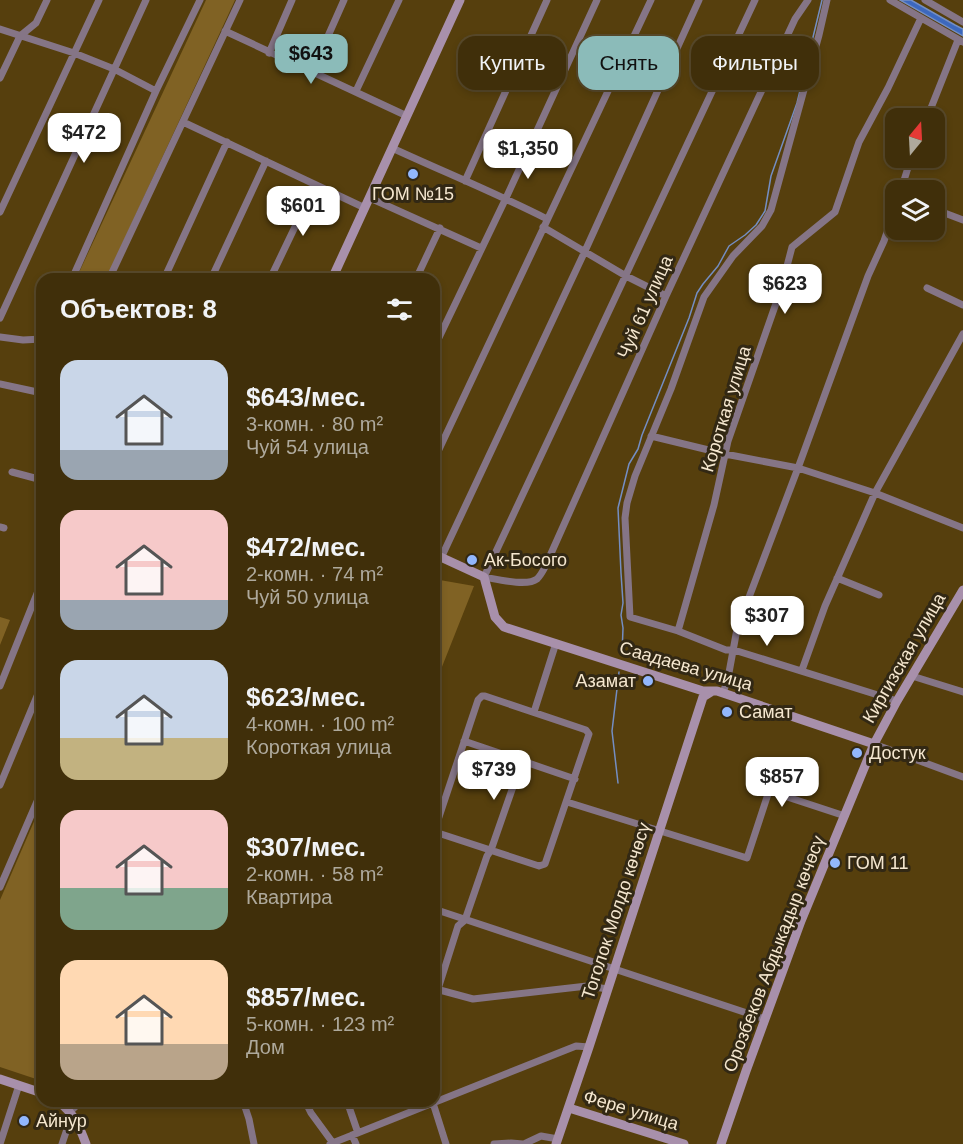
<!DOCTYPE html>
<html lang="ru">
<head>
<meta charset="utf-8">
<style>
	:root { --surface:#402f0a; --page:#4b3b18; --text:#f1f3f6; --muted:#aea99c; --line:#594a2b; --accent:#8bbbb9 }
	body { margin:0; font-family:Helvetica,sans-serif; background:var(--page); color:var(--text); height:100vh; display:flex; flex-direction:column; font-size:22px; white-space:nowrap }
	* { box-sizing:border-box; margin:0 }
	p { font-size:20px; color:var(--muted) }
	.icon { flex:none; width:33px; height:33px; fill:none; stroke:currentColor; stroke-width:2; stroke-linecap:round; stroke-linejoin:round }
	.map { position:relative; flex:1; overflow:hidden }
	.sheet { position:absolute; left:36px; top:273px; width:404px; height:834px; display:flex; flex-direction:column; background:var(--surface); border-radius:18px; box-shadow:0 3px 9px #0003,0 0 0 2px var(--line) }
	.sheet>* { flex:none }
	.guide { position:absolute; left:458px; top:36px; width:416px; height:54px; display:flex; gap:12px }
	.needle { width:39px; rotate:18deg }
	.controls { position:absolute; left:885px; top:108px; display:grid; gap:12px }
	.controls a { display:grid; place-items:center; width:60px; height:60px; border-radius:12px; background:var(--surface); box-shadow:0 3px 9px #0003,0 0 0 2px var(--line); font-size:30px }
	.price { position:absolute; translate:-50% -51px; padding:0 14px; border-radius:12px; background:#fff; color:#222; font-size:20px; line-height:39px; filter:drop-shadow(0 2px 3px #0008) }
	.price::after { content:''; position:absolute; left:50%; top:36px; width:18px; height:14px; margin-left:-9px; background:inherit; clip-path:polygon(0 0,100% 0,50% 100%) }
	.price.current { background:var(--accent); color:#111 }
	ul { padding:0; list-style:none }
	li { display:flex; align-items:center; gap:18px; height:150px; padding:0 24px }
	li span { display:grid; place-items:center; flex:none; width:168px; height:120px; border-radius:18px; color:#555 }
	li>.icon { margin-inline-start:auto }
	span .icon { width:72px; height:72px; fill:#fffc; stroke-width:1 }
	li b { font-size:26px }
	h2 { display:flex; justify-content:space-between; align-items:center; height:72px; padding:0 24px; font-size:26px }
	.chip { padding:0 21px; border-radius:18px; background:var(--surface); box-shadow:0 3px 9px #0003,0 0 0 2px var(--line); font-size:21px; line-height:54px }
	.chip.current { background:var(--accent); color:#111 }
	.map>svg:first-child { display:block }
	.green { fill:#806224 }
	.water { fill:#3c68be; stroke:#748ec3; stroke-width:1.5 }
	.lines { fill:none; stroke-linecap:round; stroke-linejoin:round }
	.stream { stroke:#748ec3; stroke-width:1.5 }
	.street { stroke:#857586; stroke-width:7 }
	.secondary { stroke:#a890ab; stroke-width:9 }
	.poi-dot { fill:#92b7fd; stroke:#322814; stroke-width:2 }
	.labels { text-anchor:middle; dominant-baseline:central; stroke-width:6; stroke-linejoin:round; paint-order:stroke }
	.poi-label { font-size:18px; fill:#f5e7cf; stroke:#322814; text-anchor:start }
	.street-label { font-size:18px; fill:#f5e7cf; stroke:#322814 }
</style>
</head>
<body>
<div class="map">
<svg width="963" height="1144" viewBox="0 0 963 1144">
	<rect width="100%" height="100%" fill="#563f0d"/>
	<!-- green -->
	<path class="green" d="M206,0H235L106,279H76Z
		M434,579L474,586L434,687Z
		M0,617L10,620L0,645Z
		M42,803V1081L0,1067V900Z"/>
	<!-- water -->
	<path class="water" d="M900,0H911L955,25L963,29V36Z"/>
	<g class="lines">
		<!-- stream -->
		<path class="stream" d="M622,655L623,628L621,615L623,603L621,573L618,508L629,464L638,449L642,435L689,318L697,293L703,284L718,266L729,246L745,235L756,225L765,211L771,176L797,103L822,0
			M618,783L612,731L619,672"/>
		<!-- street -->
		<path class="street" d="M755,0L484,577C496,579 527,587 537,579C540,576 543,571 545,567L666,296L795,19L808,0
			M827,0L819,35L771,210L762,226L733,256L704,297L671,389L635,476L627,503L625,518L630,617L678,631L726,650H734L897,701
			M890,0L963,42
			M925,0L963,22
			M0,29L74,53L114,69L156,91
			M225,31L407,116
			M269,53L292,0
			M312,72L344,0
			M0,78L20,36L36,23L47,0
			M356,91L399,0
			M927,118L958,40
			M183,122L365,208
			M392,148C444,172 496,193 547,219
			M465,181L547,0
			M901,190L911,158
			M370,198L481,248
			M934,209L963,220
			M0,212L99,0
			M543,227L626,276L666,296
			M72,279L156,91L200,0
			M109,279L240,0
			M164,279L227,142
			M211,279L266,161
			M270,279L315,185
			M416,279L440,228
			M927,288L963,305
			M0,318L146,0
			M0,337L23,340L42,339
			M434,348L506,198L597,0
			M0,384L42,393
			M651,436L725,454L798,468L875,493L963,528
			M434,460L651,0
			M12,472L42,480
			M0,527L4,528
			M441,558L585,251L699,0
			M837,578L879,595
			M678,631L714,505L728,441L781,289L792,247L835,212L859,142L888,88L921,18
			M802,670L825,606L875,493L963,334
			M912,676L963,692
			M0,686L42,581
			M723,693L728,678L737,629L798,468L868,276L884,241L896,206
			M482,696H485L586,730L589,734L545,864L539,866L438,833L436,831V826L478,700Z
			M534,712L556,643
			M464,741L575,779
			M874,744L963,777
			M0,785L42,684
			M567,802L747,858L769,791L845,816
			M0,887L42,790
			M434,909L765,1019
			M436,989L473,999L587,986L608,989
			M438,989L458,926L465,920L487,856L491,850L522,761
			M243,1101L249,1119L254,1144
			M305,1101L311,1113L333,1143
			M347,1101L358,1133
			M433,1103L446,1144
			M352,1135L356,1144
			M0,1144L19,1085
			M62,1144L69,1123L70,1112L81,1101
			M330,1144L576,1046L589,1047
			M494,1144L511,1143L523,1144
			M524,1144L541,1136L558,1139"/>
		<!-- secondary -->
		<path class="secondary" d="M332,279L460,0
			M434,554L484,577L495,617L504,627L703,691H717L723,693L874,744
			M0,1079L42,1093
			M58,1101C74,1114 79,1125 86,1144
			M569,1108L684,1144
			M556,1144L589,1047L703,697L711,692
			M721,1144L746,1071L801,921L874,744L897,701L963,590"/>
	</g>
	<!-- markers -->
	<g class="poi-dot">
		<circle cx="413" cy="174" r="6"/>
		<circle cx="472" cy="560" r="6"/>
		<circle cx="648" cy="681" r="6"/>
		<circle cx="727" cy="712" r="6"/>
		<circle cx="857" cy="753" r="6"/>
		<circle cx="835" cy="863" r="6"/>
		<circle cx="24" cy="1121" r="6"/>
	</g>
	<g class="labels">
		<!-- poi labels -->
		<g class="poi-label">
			<text x="413" y="194" text-anchor="middle">ГОМ №15</text>
			<text x="484" y="560">Ак-Босого</text>
			<text x="636" y="681" text-anchor="end">Азамат</text>
			<text x="739" y="712">Самат</text>
			<text x="869" y="753">Достук</text>
			<text x="847" y="863">ГОМ 11</text>
			<text x="36" y="1121">Айнур</text>
		</g>
		<!-- street labels -->
		<g class="street-label">
			<text transform="translate(645 307) rotate(-66)">Чуй 61 улица</text>
			<text transform="translate(726 409) rotate(-73)">Короткая улица</text>
			<text transform="translate(904 658) rotate(-60)">Киргизская улица</text>
			<text transform="translate(686 666) rotate(16)">Саадаева улица</text>
			<text transform="translate(616 911) rotate(-72)">Тоголок Молдо көчөсү</text>
			<text transform="translate(774 954) rotate(-69)">Орозбеков Абдыкадыр көчөсү</text>
			<text transform="translate(631 1110) rotate(17)">Фере улица</text>
		</g>
	</g>
</svg>
<div class="controls">
<a><svg class="needle" viewBox="-14 -14 28 28"><path d="M0-13l5 13h-10z" fill="#e53935"/><path d="M0 13l5-13h-10z" fill="#aea99c"/></svg></a>
<a><svg class="icon" aria-label="layers" viewBox="0 0 24 24"><path d="M12 4l9 5-9 5-9-5zM3 14l9 5 9-5"/></svg></a>
</div>
<b class="price current" style="left:311px;top:85px">$643</b>
<b class="price" style="left:84px;top:164px">$472</b>
<b class="price" style="left:528px;top:180px">$1,350</b>
<b class="price" style="left:303px;top:237px">$601</b>
<b class="price" style="left:785px;top:315px">$623</b>
<b class="price" style="left:767px;top:647px">$307</b>
<b class="price" style="left:494px;top:801px">$739</b>
<b class="price" style="left:782px;top:808px">$857</b>
<div class="guide">
<a class="chip">Купить</a>
<a class="chip current">Снять</a>
<a class="chip">Фильтры</a>
</div>
<section class="sheet">
<h2>Объектов: 8<svg class="icon" aria-label="filters" viewBox="0 0 24 24"><path d="M4 7h16M4 17h16"/><circle cx="9" cy="7" r="2"/><circle cx="15" cy="17" r="2"/></svg></h2>
<ul>
<li><span style="background:linear-gradient(#c9d6e8 75%,#9aa5b1 0)"><svg class="icon" aria-label="home" viewBox="0 0 24 24"><path d="M3 11l9-7 9 7M6 9v11h12V9"/></svg></span><div><b>$643/мес.</b><p>3-комн. · 80 m²</p><p>Чуй 54 улица</p></div></li>
<li><span style="background:linear-gradient(#f6c9c9 75%,#9aa5b1 0)"><svg class="icon" aria-label="home" viewBox="0 0 24 24"><path d="M3 11l9-7 9 7M6 9v11h12V9"/></svg></span><div><b>$472/мес.</b><p>2-комн. · 74 m²</p><p>Чуй 50 улица</p></div></li>
<li><span style="background:linear-gradient(#c9d6e8 65%,#c2b280 0)"><svg class="icon" aria-label="home" viewBox="0 0 24 24"><path d="M3 11l9-7 9 7M6 9v11h12V9"/></svg></span><div><b>$623/мес.</b><p>4-комн. · 100 m²</p><p>Короткая улица</p></div></li>
<li><span style="background:linear-gradient(#f6c9c9 65%,#7fa58c 0)"><svg class="icon" aria-label="home" viewBox="0 0 24 24"><path d="M3 11l9-7 9 7M6 9v11h12V9"/></svg></span><div><b>$307/мес.</b><p>2-комн. · 58 m²</p><p>Квартира</p></div></li>
<li><span style="background:linear-gradient(#ffd9b3 70%,#b9a48a 0)"><svg class="icon" aria-label="home" viewBox="0 0 24 24"><path d="M3 11l9-7 9 7M6 9v11h12V9"/></svg></span><div><b>$857/мес.</b><p>5-комн. · 123 m²</p><p>Дом</p></div></li>
</ul>
</section>
</div>
</body>
</html>
